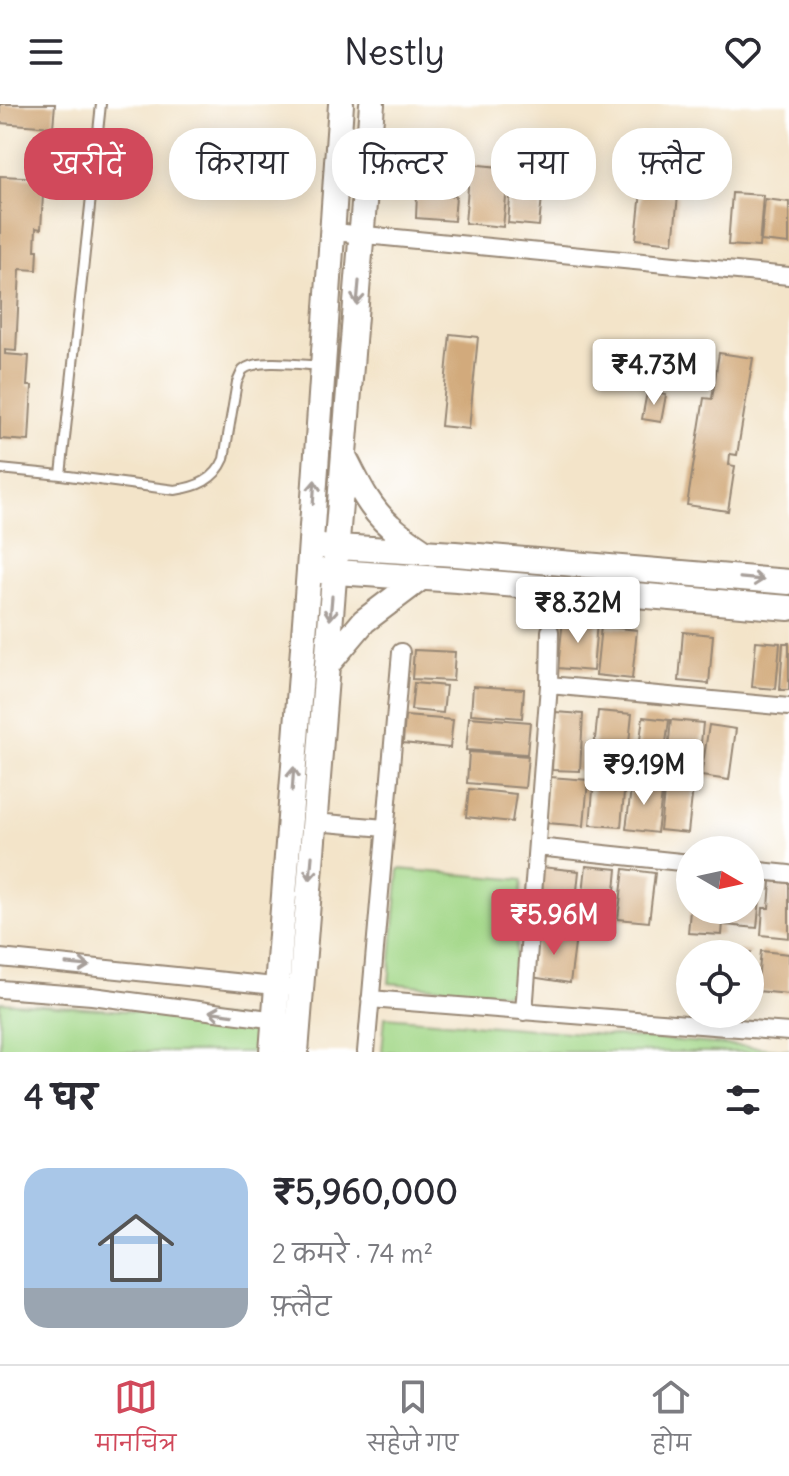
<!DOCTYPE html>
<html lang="hi">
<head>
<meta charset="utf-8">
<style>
	:root { --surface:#fff; --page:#f2f2f3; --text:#2b2b33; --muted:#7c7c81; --line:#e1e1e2; --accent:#d1495b }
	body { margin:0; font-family:Delius,"Playpen Sans Deva",sans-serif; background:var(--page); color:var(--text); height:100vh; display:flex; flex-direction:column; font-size:30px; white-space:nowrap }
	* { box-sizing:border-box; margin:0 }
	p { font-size:26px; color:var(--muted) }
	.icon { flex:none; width:44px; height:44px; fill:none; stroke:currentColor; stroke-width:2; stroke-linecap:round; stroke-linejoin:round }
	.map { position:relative; height:948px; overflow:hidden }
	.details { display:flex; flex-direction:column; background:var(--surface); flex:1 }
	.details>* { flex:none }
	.hud { position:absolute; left:24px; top:24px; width:742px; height:72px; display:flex; gap:16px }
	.needle { width:52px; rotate:99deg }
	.fabs { position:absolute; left:676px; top:732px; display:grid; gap:16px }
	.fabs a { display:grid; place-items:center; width:88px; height:88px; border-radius:50%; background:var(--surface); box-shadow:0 4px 20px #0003; font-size:40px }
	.price { position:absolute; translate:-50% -68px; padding:0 18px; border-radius:8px; background:#fff; color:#222; font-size:26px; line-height:52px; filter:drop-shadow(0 2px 4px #0008) }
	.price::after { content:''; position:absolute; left:50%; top:48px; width:24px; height:18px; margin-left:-12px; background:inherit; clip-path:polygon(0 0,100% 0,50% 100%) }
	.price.on { background:var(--accent); color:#fff }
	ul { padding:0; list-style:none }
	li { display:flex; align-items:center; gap:24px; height:200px; padding:0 24px }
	li span { display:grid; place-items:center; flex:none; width:224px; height:160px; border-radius:24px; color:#555 }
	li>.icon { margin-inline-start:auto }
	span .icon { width:96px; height:96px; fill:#fffc; stroke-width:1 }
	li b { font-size:34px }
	h2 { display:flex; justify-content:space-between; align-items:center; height:96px; padding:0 24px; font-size:34px }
	.pill { padding:0 28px; border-radius:32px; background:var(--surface); box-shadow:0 4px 20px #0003; font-size:28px; line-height:72px }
	.pill.on { background:var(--accent); color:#fff }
	header { display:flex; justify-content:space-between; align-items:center; height:104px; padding:0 24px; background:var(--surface); font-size:36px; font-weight:600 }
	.menu { display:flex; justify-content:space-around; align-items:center; height:112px; border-top:2px solid var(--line); background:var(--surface); font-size:22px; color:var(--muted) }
	.menu a { display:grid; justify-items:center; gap:4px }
	.menu .on { color:var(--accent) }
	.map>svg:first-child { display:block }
	.green { fill:#a2d787; stroke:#6e8052; stroke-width:2 }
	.building { fill:#d2aa7b }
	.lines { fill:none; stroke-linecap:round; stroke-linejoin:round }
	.lane-casing { stroke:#978774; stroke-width:12 }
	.street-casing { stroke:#978774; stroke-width:20 }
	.secondary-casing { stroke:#978774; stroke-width:28 }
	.lane { stroke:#fff; stroke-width:8 }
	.street { stroke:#fff; stroke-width:16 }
	.secondary { stroke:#fff; stroke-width:24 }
	.oneway { stroke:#a79f9a }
</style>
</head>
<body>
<header><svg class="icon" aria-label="menu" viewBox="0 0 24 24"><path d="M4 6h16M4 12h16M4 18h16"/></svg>Nestly<svg class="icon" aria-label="heart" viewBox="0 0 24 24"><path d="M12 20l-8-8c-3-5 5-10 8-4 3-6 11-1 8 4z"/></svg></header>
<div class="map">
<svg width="789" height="948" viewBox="0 0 789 948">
	<rect width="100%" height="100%" fill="#fff"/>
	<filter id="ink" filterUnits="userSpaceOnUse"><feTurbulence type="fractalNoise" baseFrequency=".0125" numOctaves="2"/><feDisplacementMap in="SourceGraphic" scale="16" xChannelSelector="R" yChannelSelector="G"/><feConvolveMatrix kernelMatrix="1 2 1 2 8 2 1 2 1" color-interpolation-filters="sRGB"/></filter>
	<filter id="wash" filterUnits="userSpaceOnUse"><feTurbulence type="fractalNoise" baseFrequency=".006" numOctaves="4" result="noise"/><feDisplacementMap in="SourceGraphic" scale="32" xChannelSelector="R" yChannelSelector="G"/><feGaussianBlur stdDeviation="1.8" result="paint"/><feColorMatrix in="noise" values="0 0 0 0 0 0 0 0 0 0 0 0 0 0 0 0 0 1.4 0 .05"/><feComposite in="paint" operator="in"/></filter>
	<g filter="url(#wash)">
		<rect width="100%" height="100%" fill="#f3e4c9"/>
		<!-- green -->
		<path class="green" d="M399,765L522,776L512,890L389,879Z
			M0,898L298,919L294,948H0Z
			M385,913L789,946V948H382Z"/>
		<g id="blocks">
			<!-- building -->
			<path class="building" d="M0,0H55L53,23L0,19Z
				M470,60L509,64L503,123L465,119Z
				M512,70L544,73L539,122L508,119Z
				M0,72L44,74L41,125L36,124L35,146H38L37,166L20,165L16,247L5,246V250L29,252L27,282H32L29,337L0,335Z
				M641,88L678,92L673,139L636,135Z
				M417,89L456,92L454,117L416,114Z
				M732,89L763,91L759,143L728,141Z
				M765,95L789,98V140L761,137Z
				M450,230L478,233L469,325L441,322Z
				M719,249L753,254L737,351L730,350L729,361L735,362L728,407L687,401L704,294L712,295Z
				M647,288L666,291L661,318L642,315Z
				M563,515L597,518L593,567L558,564Z
				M601,522L637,526L632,575L596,571Z
				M683,528L713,531L709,580L679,577Z
				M756,537L780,539L776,585L752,583Z
				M783,539H789V586H780Z
				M414,546L455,548L453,577L412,575Z
				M414,579L446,582L443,609L411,606Z
				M473,582L524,585L522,614L471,610Z
				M598,607L632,610L626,668L592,664Z
				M555,608L583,610L580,667L552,666Z
				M405,612L453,616L450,644L403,639Z
				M469,613L530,618L527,650L466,646Z
				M643,613L669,616L662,669L636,666Z
				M671,616L703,619L698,670L666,667Z
				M709,621L736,625L729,676L701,672Z
				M469,648L528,652L525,684L467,679Z
				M550,673L588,676L584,722L547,719Z
				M594,675L625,678L621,723L590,721Z
				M632,677L663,682L657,729L626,725Z
				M665,680L693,683L688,729L660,726Z
				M469,685L516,690L512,718L466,713Z
				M586,762L617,765L612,819L580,816Z
				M541,763L579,767L574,816L536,812Z
				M624,765L655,769L649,818L618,815Z
				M750,773L762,775L757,824L725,821L726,806H750Z
				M771,777L789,779V834L761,831L763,804H769Z
				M690,806H724L722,831L688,829Z
				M538,827L576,833L570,879L531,873Z
				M717,845L751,848L750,850H716Z
				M761,847L789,850V890L757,887Z"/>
		</g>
	</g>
	<g filter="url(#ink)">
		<use href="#blocks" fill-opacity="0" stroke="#978774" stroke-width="2"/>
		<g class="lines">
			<defs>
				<path id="lane" d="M0,365L61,371L101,0
					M61,371L175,386C197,383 215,376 224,355L237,278C239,275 241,268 243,266C255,254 303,261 321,262"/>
				<path id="street" d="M334,128L789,172
					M549,581L789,603
					M314,718L385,724
					M537,743L690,759
					M750,766L789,770
					M0,854L285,883
					M0,885L92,892L284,917
					M370,895L789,928
					M524,908L549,581L550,527
					M366,948L401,548"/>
				<path id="secondary" d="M345,354C357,378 369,404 390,422C401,432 413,440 425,448
					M321,442L455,450L789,478
					M321,467L457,476L789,504
					M327,561L364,517L421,474
					M272,948L309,466L341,0
					M296,948L372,0"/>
			</defs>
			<!-- lane casing -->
			<use href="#lane" class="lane-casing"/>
			<!-- street casing -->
			<use href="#street" class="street-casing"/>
			<!-- secondary casing -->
			<use href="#secondary" class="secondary-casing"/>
			<!-- lane -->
			<use href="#lane" class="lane"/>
			<!-- street -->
			<use href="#street" class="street"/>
			<!-- secondary -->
			<use href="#secondary" class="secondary"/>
		</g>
		<!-- one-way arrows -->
		<defs><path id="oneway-shaft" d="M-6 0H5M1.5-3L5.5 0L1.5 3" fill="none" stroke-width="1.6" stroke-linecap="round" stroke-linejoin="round" transform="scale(2)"/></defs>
		<g class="oneway">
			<use href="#oneway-shaft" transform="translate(358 189) rotate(95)"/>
			<use href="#oneway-shaft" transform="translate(314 388) rotate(-86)"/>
			<use href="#oneway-shaft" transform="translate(752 475) rotate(5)"/>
			<use href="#oneway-shaft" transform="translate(331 504) rotate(95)"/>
			<use href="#oneway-shaft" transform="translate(293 675) rotate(-86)"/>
			<use href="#oneway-shaft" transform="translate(311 764) rotate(95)"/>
			<use href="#oneway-shaft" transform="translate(78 861) rotate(5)"/>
			<use href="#oneway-shaft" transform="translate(221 909) rotate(-172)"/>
		</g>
	</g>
</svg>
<div class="fabs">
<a><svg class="needle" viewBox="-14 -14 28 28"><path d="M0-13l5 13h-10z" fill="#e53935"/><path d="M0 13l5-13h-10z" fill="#7c7c81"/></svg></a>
<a><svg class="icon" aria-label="locate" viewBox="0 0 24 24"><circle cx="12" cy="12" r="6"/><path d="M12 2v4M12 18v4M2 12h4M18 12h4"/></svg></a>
</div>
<b class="price" style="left:654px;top:303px">₹4.73M</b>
<b class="price" style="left:578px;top:541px">₹8.32M</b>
<b class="price" style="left:644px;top:703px">₹9.19M</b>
<b class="price on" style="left:554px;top:853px">₹5.96M</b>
<div class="hud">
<a class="pill on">खरीदें</a>
<a class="pill">किराया</a>
<a class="pill">फ़िल्टर</a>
<a class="pill">नया</a>
<a class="pill">फ़्लैट</a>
</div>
</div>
<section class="details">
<h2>4 घर<svg class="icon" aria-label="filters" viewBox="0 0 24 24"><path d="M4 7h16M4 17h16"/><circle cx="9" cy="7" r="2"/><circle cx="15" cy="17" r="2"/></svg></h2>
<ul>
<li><span style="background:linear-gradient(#a9c7e8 75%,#9aa5b1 0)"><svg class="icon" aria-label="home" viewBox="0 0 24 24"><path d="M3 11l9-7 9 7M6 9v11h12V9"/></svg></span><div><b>₹5,960,000</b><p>2 कमरे · 74 m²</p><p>फ़्लैट</p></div></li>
</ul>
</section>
<nav class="menu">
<a class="on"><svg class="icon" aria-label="map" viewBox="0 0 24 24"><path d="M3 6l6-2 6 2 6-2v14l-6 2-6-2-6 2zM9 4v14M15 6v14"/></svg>मानचित्र</a>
<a><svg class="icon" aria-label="saved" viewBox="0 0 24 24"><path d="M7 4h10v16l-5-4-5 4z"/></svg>सहेजे गए</a>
<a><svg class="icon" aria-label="home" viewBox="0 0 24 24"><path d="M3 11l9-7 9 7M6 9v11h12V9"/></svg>होम</a>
</nav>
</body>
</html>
